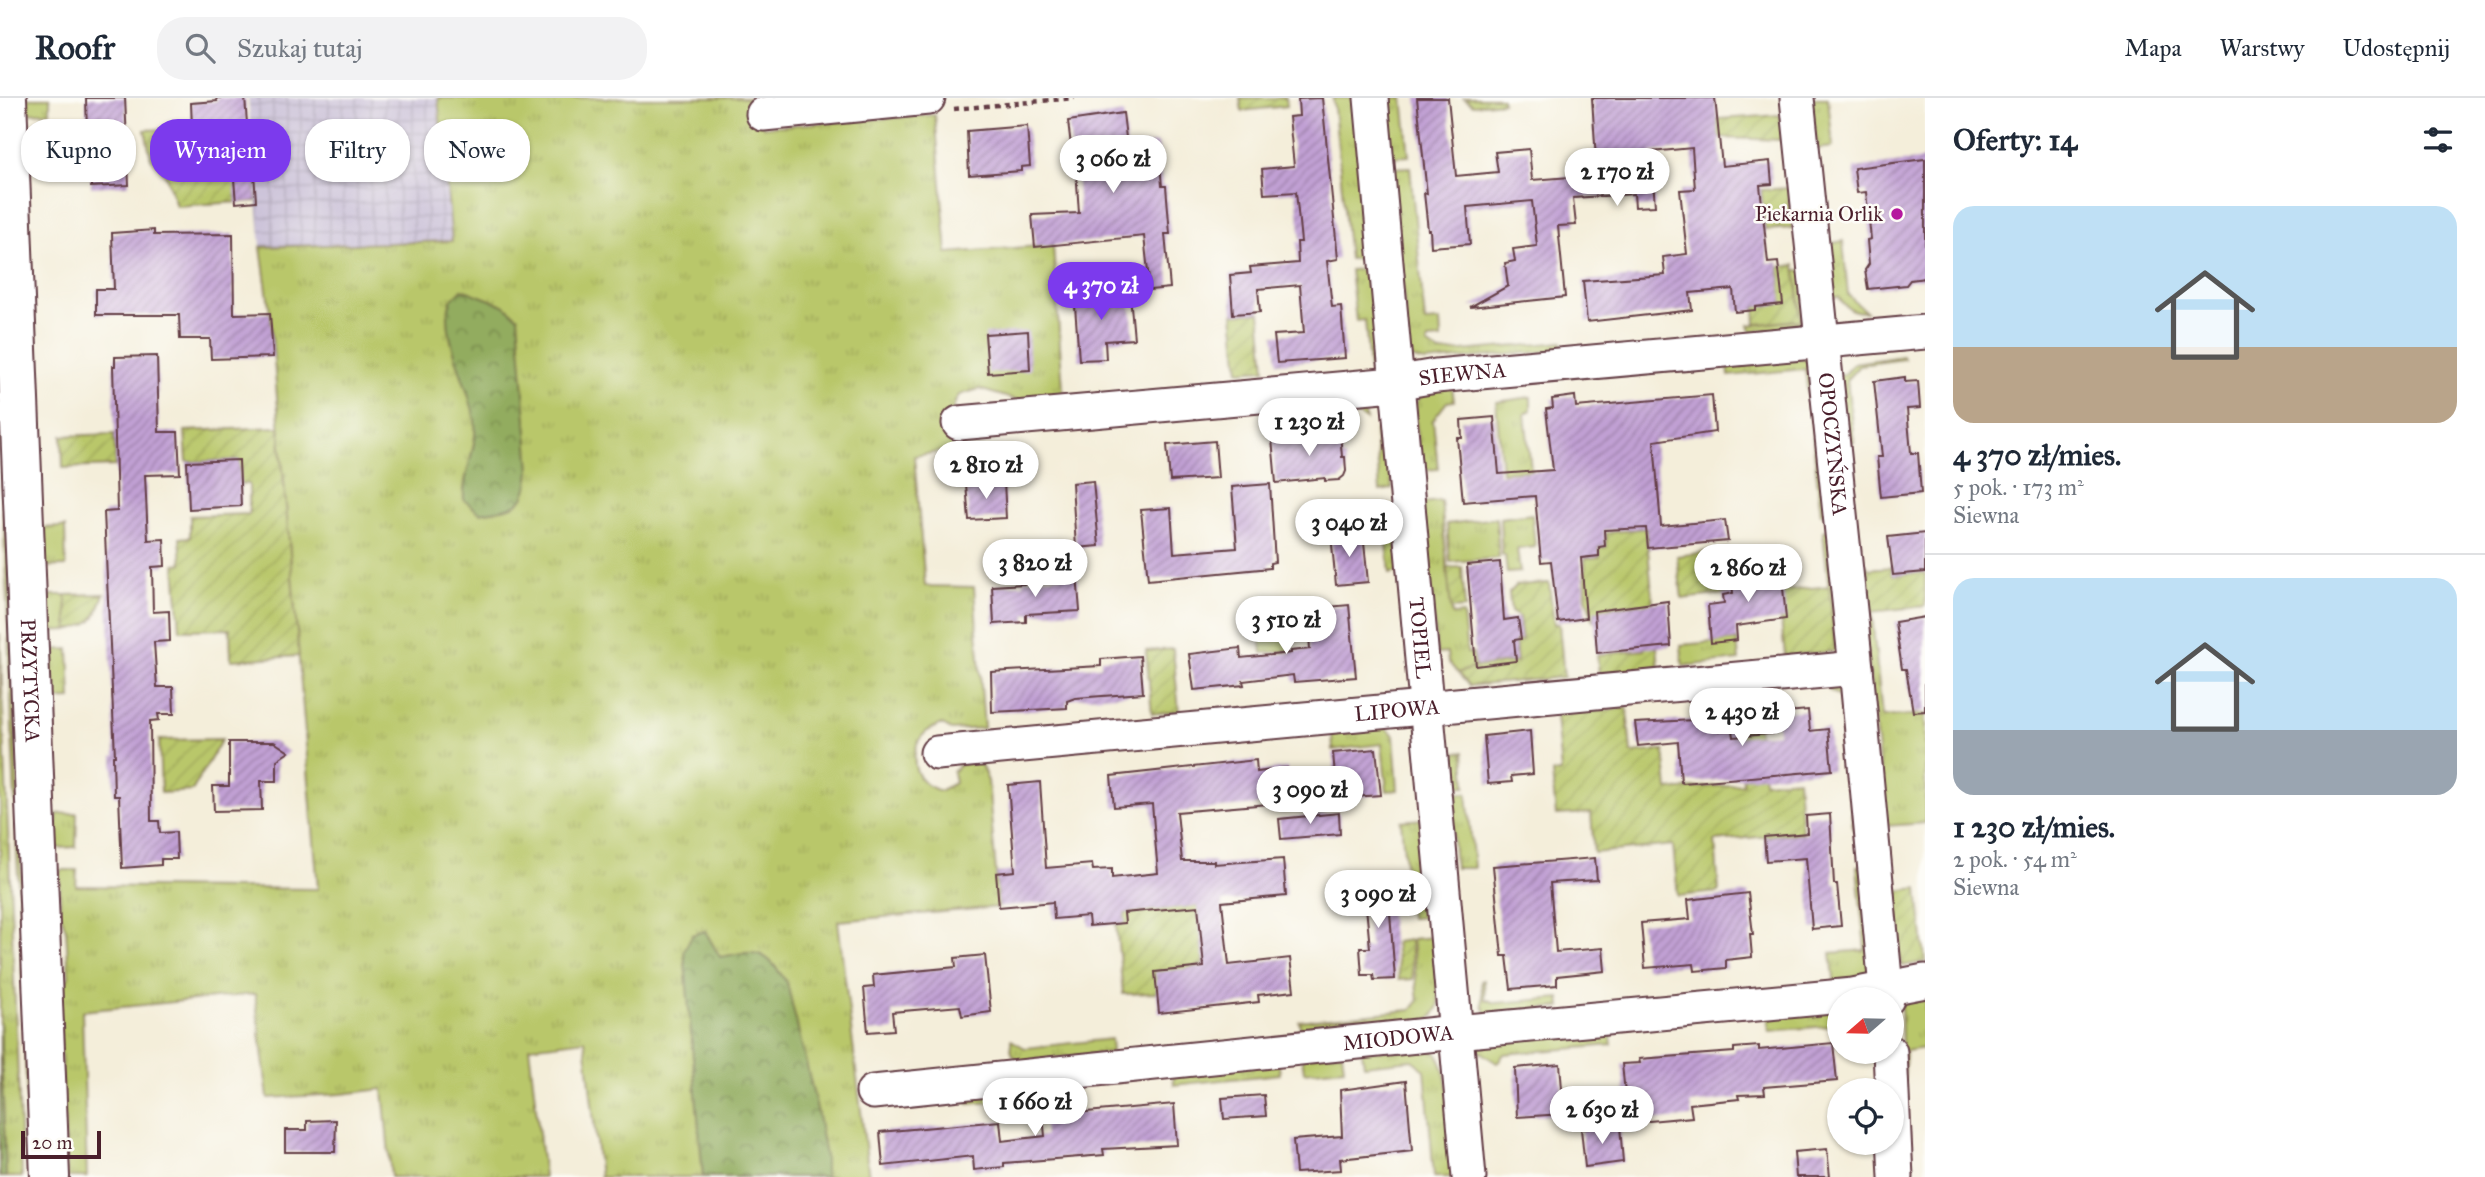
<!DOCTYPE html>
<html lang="pl">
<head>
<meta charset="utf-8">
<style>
	:root { --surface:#fff; --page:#f2f2f3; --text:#1f2937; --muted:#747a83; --line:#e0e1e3; --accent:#7c3aed }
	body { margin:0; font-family:"IM FELL Great Primer",serif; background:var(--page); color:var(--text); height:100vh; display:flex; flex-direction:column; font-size:26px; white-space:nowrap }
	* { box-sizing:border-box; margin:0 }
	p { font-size:23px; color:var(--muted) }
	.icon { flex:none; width:38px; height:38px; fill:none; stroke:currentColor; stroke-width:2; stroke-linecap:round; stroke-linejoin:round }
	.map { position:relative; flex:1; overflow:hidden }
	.drawer { display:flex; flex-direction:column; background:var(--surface); width:560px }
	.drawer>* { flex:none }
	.top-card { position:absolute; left:21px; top:21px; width:665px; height:63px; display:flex; gap:14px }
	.needle { width:46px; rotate:250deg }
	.fabs { position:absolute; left:1827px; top:889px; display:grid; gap:14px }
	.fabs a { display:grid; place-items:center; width:77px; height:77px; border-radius:50%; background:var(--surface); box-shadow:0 2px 5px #0004; font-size:35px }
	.scale { position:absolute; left:21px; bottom:18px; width:80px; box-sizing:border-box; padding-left:7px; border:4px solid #4a1f2b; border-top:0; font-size:19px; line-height:24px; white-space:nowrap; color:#4a1f2b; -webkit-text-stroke:5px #fdfcf7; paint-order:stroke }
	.price { position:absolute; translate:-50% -60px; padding:0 16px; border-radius:24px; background:#fff; color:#222; font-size:23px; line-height:46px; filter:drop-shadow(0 2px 4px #0008) }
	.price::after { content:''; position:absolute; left:50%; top:42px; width:21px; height:16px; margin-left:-10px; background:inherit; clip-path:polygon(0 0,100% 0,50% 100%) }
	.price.active { background:var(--accent); color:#fff }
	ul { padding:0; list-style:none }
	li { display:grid; align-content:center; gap:14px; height:371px; padding:0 28px }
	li+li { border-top:2px solid var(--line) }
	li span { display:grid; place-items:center; height:217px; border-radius:21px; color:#555 }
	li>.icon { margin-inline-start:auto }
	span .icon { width:126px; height:126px; fill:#fffc; stroke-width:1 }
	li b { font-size:30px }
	h2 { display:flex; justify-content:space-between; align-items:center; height:84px; padding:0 28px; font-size:30px }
	.pill { padding:0 24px; border-radius:28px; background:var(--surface); box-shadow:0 2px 5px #0004; font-size:24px; line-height:63px }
	.pill.active { background:var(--accent); color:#fff }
	header { display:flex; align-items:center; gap:42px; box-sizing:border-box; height:98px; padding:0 35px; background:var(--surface); border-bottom:2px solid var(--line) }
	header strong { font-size:33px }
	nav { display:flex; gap:38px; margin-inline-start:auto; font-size:24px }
	.search { width:490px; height:63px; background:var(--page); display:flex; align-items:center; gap:18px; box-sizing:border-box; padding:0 24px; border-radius:28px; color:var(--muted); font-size:26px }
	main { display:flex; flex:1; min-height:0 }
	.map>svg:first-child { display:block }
	.industrial { fill:url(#industrial-grid) }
	.grass { fill:url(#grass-tufts); stroke:#82734a; stroke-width:2 }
	.forest { fill:url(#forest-crowns); stroke:#6e6644; stroke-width:2 }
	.garden { fill:url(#garden-furrows); stroke:#82734a; stroke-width:2 }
	.building { fill:url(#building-hatch) }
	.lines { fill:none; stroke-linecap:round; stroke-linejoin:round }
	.minor-casing { stroke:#643e45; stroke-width:37 }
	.major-casing { stroke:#643e45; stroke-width:42 }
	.path { stroke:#643e45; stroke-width:4.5; stroke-dasharray:5 5; stroke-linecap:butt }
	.minor { stroke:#fff; stroke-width:33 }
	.major { stroke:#fff; stroke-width:38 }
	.poi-dot { fill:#b5179e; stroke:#fdfcf7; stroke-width:2.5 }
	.labels { text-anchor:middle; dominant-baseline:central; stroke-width:5; stroke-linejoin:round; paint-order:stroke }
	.poi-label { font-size:21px; fill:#4a1f2b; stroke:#fdfcf7; text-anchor:end }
	.street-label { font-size:21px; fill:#4a1f2b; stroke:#fdfcf7 }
</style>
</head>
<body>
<header>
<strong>Roofr</strong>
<div class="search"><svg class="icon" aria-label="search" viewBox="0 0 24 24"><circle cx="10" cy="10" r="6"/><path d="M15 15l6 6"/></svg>Szukaj tutaj</div>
<nav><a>Mapa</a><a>Warstwy</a><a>Udostępnij</a></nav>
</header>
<main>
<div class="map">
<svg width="1925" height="1079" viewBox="0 0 1925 1079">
	<defs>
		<pattern id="industrial-grid" width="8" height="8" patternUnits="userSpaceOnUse" patternTransform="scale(1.75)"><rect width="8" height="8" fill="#c9bfd7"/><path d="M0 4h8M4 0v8" fill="none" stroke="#aea4b9"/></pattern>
		<pattern id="grass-tufts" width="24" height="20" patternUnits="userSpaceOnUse" patternTransform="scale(1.75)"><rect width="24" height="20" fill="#b9c76a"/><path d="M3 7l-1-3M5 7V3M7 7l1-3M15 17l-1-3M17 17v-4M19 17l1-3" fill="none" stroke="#a1aa5c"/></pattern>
		<pattern id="forest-crowns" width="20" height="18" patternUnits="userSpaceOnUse" patternTransform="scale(1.75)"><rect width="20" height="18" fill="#92ac5e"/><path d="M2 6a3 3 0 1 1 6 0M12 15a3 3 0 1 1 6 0" fill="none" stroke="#798b4e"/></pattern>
		<pattern id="garden-furrows" width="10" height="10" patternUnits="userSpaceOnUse" patternTransform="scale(1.75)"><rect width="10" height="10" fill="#b9c76a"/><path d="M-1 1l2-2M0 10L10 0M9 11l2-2" fill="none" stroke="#a1aa5c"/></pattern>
		<pattern id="building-hatch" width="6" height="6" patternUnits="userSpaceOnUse" patternTransform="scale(1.75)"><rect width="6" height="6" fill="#c1a0d4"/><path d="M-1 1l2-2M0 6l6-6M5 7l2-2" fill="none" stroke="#9f82ac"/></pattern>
	</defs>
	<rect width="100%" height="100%" fill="#fdfcf7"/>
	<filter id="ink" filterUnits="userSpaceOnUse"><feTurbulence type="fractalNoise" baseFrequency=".0143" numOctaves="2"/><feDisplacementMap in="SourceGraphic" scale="14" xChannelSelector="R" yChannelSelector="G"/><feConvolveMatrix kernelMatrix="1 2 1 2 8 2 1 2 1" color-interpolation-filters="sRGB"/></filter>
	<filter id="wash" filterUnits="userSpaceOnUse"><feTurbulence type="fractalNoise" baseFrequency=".00686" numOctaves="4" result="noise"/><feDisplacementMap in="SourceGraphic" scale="28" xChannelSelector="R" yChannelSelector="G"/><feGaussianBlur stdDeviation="1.57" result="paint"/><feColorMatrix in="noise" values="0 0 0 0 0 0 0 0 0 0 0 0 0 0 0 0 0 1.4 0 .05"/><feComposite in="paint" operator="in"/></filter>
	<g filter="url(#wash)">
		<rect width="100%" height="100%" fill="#f4eeda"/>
		<!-- industrial -->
		<path class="industrial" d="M248,0H438L452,143L261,149Z"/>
		<!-- grass -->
		<path class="grass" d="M26,0H50V14L26,15Z
			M438,0H759L763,29L935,17L947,155L1053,147L1064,305H1026L979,291L959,297C943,323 961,325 963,350L914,358L925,488L974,489L984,630L951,632L941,626C936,629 930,631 926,634C912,646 910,671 924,684C927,688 934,690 939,693L955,685L953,674L959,667L979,662L988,683L999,809L838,823L869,1079H600L585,942L529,949L544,1079H391L383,991L341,996L268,1000L255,896L82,913L87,1079H67L58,895L69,879L66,832L60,813V772H77L76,788L318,791L270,215L261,149L452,143Z
			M1333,0H1358L1372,160L1349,161Z
			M1385,0H1403L1409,58L1389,59Z
			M1811,0H1828L1833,49L1817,51Z
			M1410,69L1425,224L1440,223L1441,241L1428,242L1427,246L1440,255L1562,244L1563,252L1424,264L1411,260L1409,255L1391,70Z
			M1843,143L1848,197L1866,214C1853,214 1846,211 1839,199H1829L1824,147Z
			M1373,171L1379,261L1376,266L1369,270L1365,222L1356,223L1350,172Z
			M1796,172H1804V224L1795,229L1751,233L1749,227L1801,222Z
			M0,252L34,1079H30L0,331Z
			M1903,258L1904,261L1860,267L1847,281L1854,344H1845L1837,277L1844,276L1854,265Z
			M1805,261L1810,265L1829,416H1821L1805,271L1729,278L1728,262Z
			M1452,288L1454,303L1447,304L1433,322L1438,371L1419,372L1415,307L1423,294Z
			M1363,299L1366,322L1346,310L1287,316L1286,305Z
			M1531,299V312L1525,316L1531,372L1502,374L1496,304Z
			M1387,331L1392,391L1380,393L1375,332Z
			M1441,403L1452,517L1463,516L1467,555H1473L1475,569L1458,575L1448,564L1447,555L1437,556L1422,405Z
			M1532,416L1535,449L1517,451L1520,474L1507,475L1505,457H1502L1500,420Z
			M1496,420L1499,460L1450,464L1447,426Z
			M1392,422L1395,424L1400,473L1390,476L1385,423Z
			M65,429L66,468L41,469L40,430Z
			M1830,432L1842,556L1836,561L1823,433Z
			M1867,467L1882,619L1925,616V725L1886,728L1858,468Z
			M43,497H66L68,532L45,533Z
			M1286,517L1290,524L1291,553L1262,555L1259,524Z
			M0,535L22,1079H6L0,925Z
			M1737,542L1739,562L1683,568L1681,547Z
			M69,551L71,601L47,602L46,552Z
			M1842,584L1859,730L1853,731L1839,598L1829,592V589Z
			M1386,630L1394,637L1398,692L1387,693L1382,646L1333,652L1332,636Z
			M1464,654L1466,688L1449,689L1446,655Z
			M1467,695L1474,770H1455L1450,696Z
			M77,715L76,749L57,750V716Z
			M1423,721L1432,819L1410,820L1401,723Z
			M1862,767L1873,879L1835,888L1831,855L1865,852L1857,768Z
			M1434,839L1439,908L1433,918L1427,922L1302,937L1299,923L1411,912L1418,903L1412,841Z
			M1484,882L1485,901L1496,905L1560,900L1561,909L1487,915L1483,909L1481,883Z
			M1925,891V950L1906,953L1903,997L1901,907L1904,901Z
			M1839,909V927L1769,933L1768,916Z
			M1610,930L1612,947L1504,956L1497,965L1476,951L1480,946Z
			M1111,941L1112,954L1021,963C1010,959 1011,951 1011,942L1025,950Z
			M1432,950C1453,969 1453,1049 1455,1079H1434L1425,972L1412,962L1364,967L1362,953Z
			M1342,954L1344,970L1304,974L1302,959Z
			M1278,961L1280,976L1174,987L1173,972Z
			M1033,984L1035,1001L968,1006V1000Z"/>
		<!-- forest -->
		<path class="forest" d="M462,191L504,207L518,219L530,373C526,413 514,408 480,415L464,402C462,376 478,350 475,323C471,291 438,233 451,203C453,199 459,195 462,191Z
			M705,833L720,859C758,852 764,850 787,885L817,1011L825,1059V1079H703L684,853L692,837Z
			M0,925L6,1079H0Z"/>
		<!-- garden -->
		<path class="garden" d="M1240,0H1286L1287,8L1242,13Z
			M1464,0H1502L1503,4L1473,7Z
			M1780,17L1783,42L1719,40L1688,23Z
			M250,27L256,103L176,108L166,78L151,60L145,32Z
			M1788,90L1792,130L1765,132L1761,92Z
			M1795,167L1801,222L1756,226L1755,209L1782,205L1779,169Z
			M1260,214L1265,271L1239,273L1233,216Z
			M279,329L299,558L231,562L230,531L180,532L175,466L182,465L180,440L190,439V418L249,416V386H240L239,362L187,364L185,333Z
			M114,336L116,368L63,370L62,338Z
			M1646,430L1659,570L1599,576L1597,557L1644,552L1640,506L1603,510L1593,522L1586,499L1585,460L1600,459L1599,450L1607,449L1606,435Z
			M1728,451L1733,495L1682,501L1677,458Z
			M1462,469L1465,510L1451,511L1447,470Z
			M1892,469L1893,477L1925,474V508L1871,514L1867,471Z
			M1549,485L1554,526H1559L1564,579L1469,588L1458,575L1475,569L1517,564L1515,544L1522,542L1519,519L1511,514L1509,495L1517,487Z
			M1829,488L1835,553L1785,558L1781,522L1783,493Z
			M104,496C95,521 95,526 68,532L66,497Z
			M1173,551L1179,613L1152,616L1146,553Z
			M1627,610L1631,655L1664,652L1668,692L1743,686L1738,631L1758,629L1764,684L1798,681L1802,735L1715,743L1719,794L1678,798L1673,747L1594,755L1591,715L1556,717L1552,675L1561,674L1556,617Z
			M222,641L192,693L161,695L159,642Z
			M1918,790L1925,864L1901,868L1894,793Z
			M1198,807L1204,866L1188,871L1157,895L1123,896L1116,826L1125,825L1124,815Z
			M1410,842L1413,881L1399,882L1395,844Z"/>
		<g id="blocks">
			<!-- building -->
			<path class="building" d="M86,0H125L129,87L91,89L90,57L53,58L51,36L87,34Z
				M216,0H245L247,25L192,29L191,5L217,3Z
				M1322,0L1338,161L1327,163L1332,209L1341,208L1345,260L1277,265L1274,237L1304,235L1300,187L1258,191L1260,214L1233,216L1230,177L1251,175L1250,169L1298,165L1297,144H1301L1296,94L1264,96L1262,71L1294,68L1289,19L1299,18L1298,1Z
				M1417,0H1448L1456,78L1498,74L1495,54L1529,51L1532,82L1597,77L1592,0H1715L1722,68L1770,63L1772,86L1760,87L1768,165L1778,164L1783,206L1755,209V212L1735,214L1733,191L1690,195L1692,212L1587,224L1583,183L1665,177L1663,159L1687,156L1680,92L1695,91L1692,50L1651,54L1655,108L1635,109L1634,96L1573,100L1576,127L1558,128L1565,199L1470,209L1508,188L1505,165L1515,163L1513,151L1537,148L1532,103L1467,109L1470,146L1431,149L1430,132H1428L1424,95L1427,96Z
				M1123,15L1127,48L1158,45L1162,88H1166L1170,136H1165L1170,190L1150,192L1144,138L1035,149L1032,117L1079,115L1075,56H1072L1068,23Z
				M1027,28L1030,68L1021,69V73L969,77L967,33Z
				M253,61L256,103L236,105L234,81Z
				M1925,61V180L1910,182L1906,187L1868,191L1865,172L1869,166L1867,142L1871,141L1866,94L1857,95L1854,70Z
				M154,132V137L233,136L234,216L270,215L273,259L211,261L210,241H180L179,217H96V191H114L112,135Z
				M1101,192L1102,199L1130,197L1134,241L1105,243L1106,261L1079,262L1074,194Z
				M1028,233L1030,272L988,275L985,236Z
				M157,258L159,334H178L180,376L145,377L148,442L164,441L165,468L152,469L153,514L169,513L170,543L154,544L157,589H173L174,616H158L159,622L150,623L151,723H159L160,735L176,734L177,761H161V767L122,770L119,698H114L113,658H115L104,414L117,413L113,268H115V259Z
				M1905,279V284L1918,283L1920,310L1907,311L1911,355H1918L1921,395L1881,399L1877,359H1882L1874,283Z
				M1712,297L1715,334L1654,343L1661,428L1725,422L1728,443L1648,450L1646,430L1604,432L1605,448L1599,449V458L1581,460L1586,520L1558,524L1551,463L1541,464L1535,398L1463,404L1457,340H1462L1461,322L1494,319L1499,376L1553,372L1546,311L1553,310L1552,301L1575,298L1576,309Z
				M1340,334L1342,359H1345L1346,373L1344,378L1339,382L1325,383V380L1276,385L1272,341Z
				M1215,343L1218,380L1170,383L1167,347Z
				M239,362L241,408L189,411L187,364Z
				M1093,383L1099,448L1076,450L1072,385Z
				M1004,384L1006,420L969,422L966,386Z
				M1270,386L1275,464L1270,465V470L1148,482L1141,412L1171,410L1174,455L1237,450L1232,389Z
				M1363,435L1368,484L1336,487L1331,437Z
				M1925,435V474L1893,477L1888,439Z
				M1500,464L1504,522L1518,520L1521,541L1514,542L1516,563L1476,568L1467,467Z
				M1781,469L1786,521L1736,528L1737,542L1711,545L1708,507L1724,505L1723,497L1733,495L1731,476Z
				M1077,477L1080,513L1026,516V524L994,526L992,488L1024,486V482Z
				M1668,503L1671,548L1597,555L1594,513Z
				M1349,507L1356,579L1294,584L1293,577L1243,583L1244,587L1194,592L1189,556L1240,550L1241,560L1291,555V553L1310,551L1307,511Z
				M1925,519V613L1913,614L1906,571H1902L1895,524Z
				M1140,558L1143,595L1075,600L1067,603V610L992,614L991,574L1101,568V561Z
				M1808,612L1810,633L1828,631L1832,672L1683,685L1681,684L1678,644L1638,648L1635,625L1714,621L1715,631H1719V633L1733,632L1734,639L1778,635L1776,615Z
				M1530,633L1533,676L1511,678L1512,684L1488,686L1484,638Z
				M229,644H274L289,654L277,662V683H261L262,712L214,713L213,688H229Z
				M1376,651L1381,697L1337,700L1333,655Z
				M1256,662L1257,674L1287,670L1291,704L1177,714L1182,763H1214V766L1283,761L1286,798L1222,804L1229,867L1290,860L1294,893L1258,897L1259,904L1159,915L1155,874L1204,869L1198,808L1124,815L1125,825L1089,828L1088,818L1054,821L1053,804L999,809L996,775L1015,773L1008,687L1040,684L1046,770L1092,766L1093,772L1112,771V780L1158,775L1152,706L1114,709L1111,678Z
				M1339,715L1340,736L1281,741L1279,721Z
				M1830,716L1834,786H1837L1841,828L1812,831L1806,760L1766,763L1764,739L1807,735L1806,718Z
				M1595,760L1597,782L1550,785L1556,854L1603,850L1605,873L1557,878V887L1511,891L1507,858H1502L1493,768Z
				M1387,775L1395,881L1374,882L1373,877H1362L1360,850H1370L1363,778Z
				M1748,795L1753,836H1750L1752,859L1726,862V870L1695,873L1694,866L1645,870L1641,825L1690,821L1688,802Z
				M985,857L991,914L962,918L960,908L892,914L894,932L868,934L864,890L874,889L873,877L956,869L955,860Z
				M1833,945L1837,983L1764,989L1765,996L1738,997L1739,1001L1690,1006L1692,1019L1628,1025L1622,966L1640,965L1639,961L1734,954V950L1759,948V952Z
				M1560,966L1564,1016L1517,1019L1515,970Z
				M1406,983L1412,1053L1340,1061L1341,1072L1296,1075L1293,1042L1342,1038L1340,992Z
				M1264,997L1266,1018L1224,1021L1222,1000Z
				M1174,1006L1177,1047L1103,1051L1104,1057L1004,1065V1069L974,1072L973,1058L883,1068L880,1034L1000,1023L1002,1043L1045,1038L1043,1018Z
				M336,1022L335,1054H285V1032H307V1023Z
				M1620,1028L1623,1064L1585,1069L1581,1031Z
				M1827,1051L1830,1079H1796L1794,1054Z"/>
		</g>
	</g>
	<g filter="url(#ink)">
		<use href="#blocks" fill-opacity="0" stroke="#643e45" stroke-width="2"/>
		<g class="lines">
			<defs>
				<g id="minor">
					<path id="s1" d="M1371,0L1469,1079"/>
					<path id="s2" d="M1797,0L1856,570L1887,901"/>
					<path d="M763,16L928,0"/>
					<path id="s3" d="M959,325L1383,287L1436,278L1925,234"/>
					<path id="s4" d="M937,655L1856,570"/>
					<path d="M1890,954L1896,1079"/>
					<path id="s5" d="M873,994L1456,934L1853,897L1925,883"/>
				</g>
				<g id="major">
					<path id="s6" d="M7,0L50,1079"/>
				</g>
			</defs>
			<!-- minor casing -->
			<use href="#minor" class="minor-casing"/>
			<!-- major casing -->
			<use href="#major" class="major-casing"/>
			<!-- path -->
			<path class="path" d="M954,11L1074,0"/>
			<!-- minor -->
			<use href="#minor" class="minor"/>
			<!-- major -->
			<use href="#major" class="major"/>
		</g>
	</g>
	<!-- markers -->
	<circle class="poi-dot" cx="1897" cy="116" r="7"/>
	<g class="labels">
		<!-- poi labels -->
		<g class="poi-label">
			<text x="1883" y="116">Piekarnia Orlik</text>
		</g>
		<!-- street labels -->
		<g class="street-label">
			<text stroke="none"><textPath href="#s3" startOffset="506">SIEWNA</textPath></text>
			<text stroke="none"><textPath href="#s2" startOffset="348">OPOCZYŃSKA</textPath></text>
			<text stroke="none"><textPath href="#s1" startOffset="542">TOPIEL</textPath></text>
			<text stroke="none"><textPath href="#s6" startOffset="583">PRZYTYCKA</textPath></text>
			<text stroke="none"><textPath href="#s4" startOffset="462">LIPOWA</textPath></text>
			<text stroke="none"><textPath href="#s5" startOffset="528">MIODOWA</textPath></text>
		</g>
	</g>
</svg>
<div class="fabs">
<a><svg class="needle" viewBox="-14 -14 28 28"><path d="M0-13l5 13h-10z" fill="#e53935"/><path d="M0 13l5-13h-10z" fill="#747a83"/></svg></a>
<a><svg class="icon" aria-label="locate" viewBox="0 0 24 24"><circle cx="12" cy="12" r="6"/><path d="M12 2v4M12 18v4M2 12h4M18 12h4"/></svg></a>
</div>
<div class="scale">20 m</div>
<b class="price" style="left:1113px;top:97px">3 060 zł</b>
<b class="price" style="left:1617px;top:110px">2 170 zł</b>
<b class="price active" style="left:1101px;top:224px">4 370 zł</b>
<b class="price" style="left:1309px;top:360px">1 230 zł</b>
<b class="price" style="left:986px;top:403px">2 810 zł</b>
<b class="price" style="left:1349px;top:461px">3 040 zł</b>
<b class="price" style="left:1035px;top:501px">3 820 zł</b>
<b class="price" style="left:1748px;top:506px">2 860 zł</b>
<b class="price" style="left:1286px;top:558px">3 510 zł</b>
<b class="price" style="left:1742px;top:650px">2 430 zł</b>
<b class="price" style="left:1310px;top:728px">3 090 zł</b>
<b class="price" style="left:1378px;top:832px">3 090 zł</b>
<b class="price" style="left:1035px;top:1040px">1 660 zł</b>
<b class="price" style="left:1602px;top:1048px">2 630 zł</b>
<div class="top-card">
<a class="pill">Kupno</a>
<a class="pill active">Wynajem</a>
<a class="pill">Filtry</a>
<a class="pill">Nowe</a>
</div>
</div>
<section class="drawer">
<h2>Oferty: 14<svg class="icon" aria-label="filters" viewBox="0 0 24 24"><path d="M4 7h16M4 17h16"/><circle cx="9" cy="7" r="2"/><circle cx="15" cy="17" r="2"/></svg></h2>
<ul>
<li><span style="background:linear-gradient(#bfe0f5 65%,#b9a48a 0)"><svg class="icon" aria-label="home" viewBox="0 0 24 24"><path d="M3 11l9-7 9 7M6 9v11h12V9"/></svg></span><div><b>4 370 zł/mies.</b><p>5 pok. · 173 m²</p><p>Siewna</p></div></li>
<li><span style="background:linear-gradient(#bfe0f5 70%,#9aa5b1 0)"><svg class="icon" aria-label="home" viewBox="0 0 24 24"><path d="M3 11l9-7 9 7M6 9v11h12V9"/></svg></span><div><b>1 230 zł/mies.</b><p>2 pok. · 54 m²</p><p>Siewna</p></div></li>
</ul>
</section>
</main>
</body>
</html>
